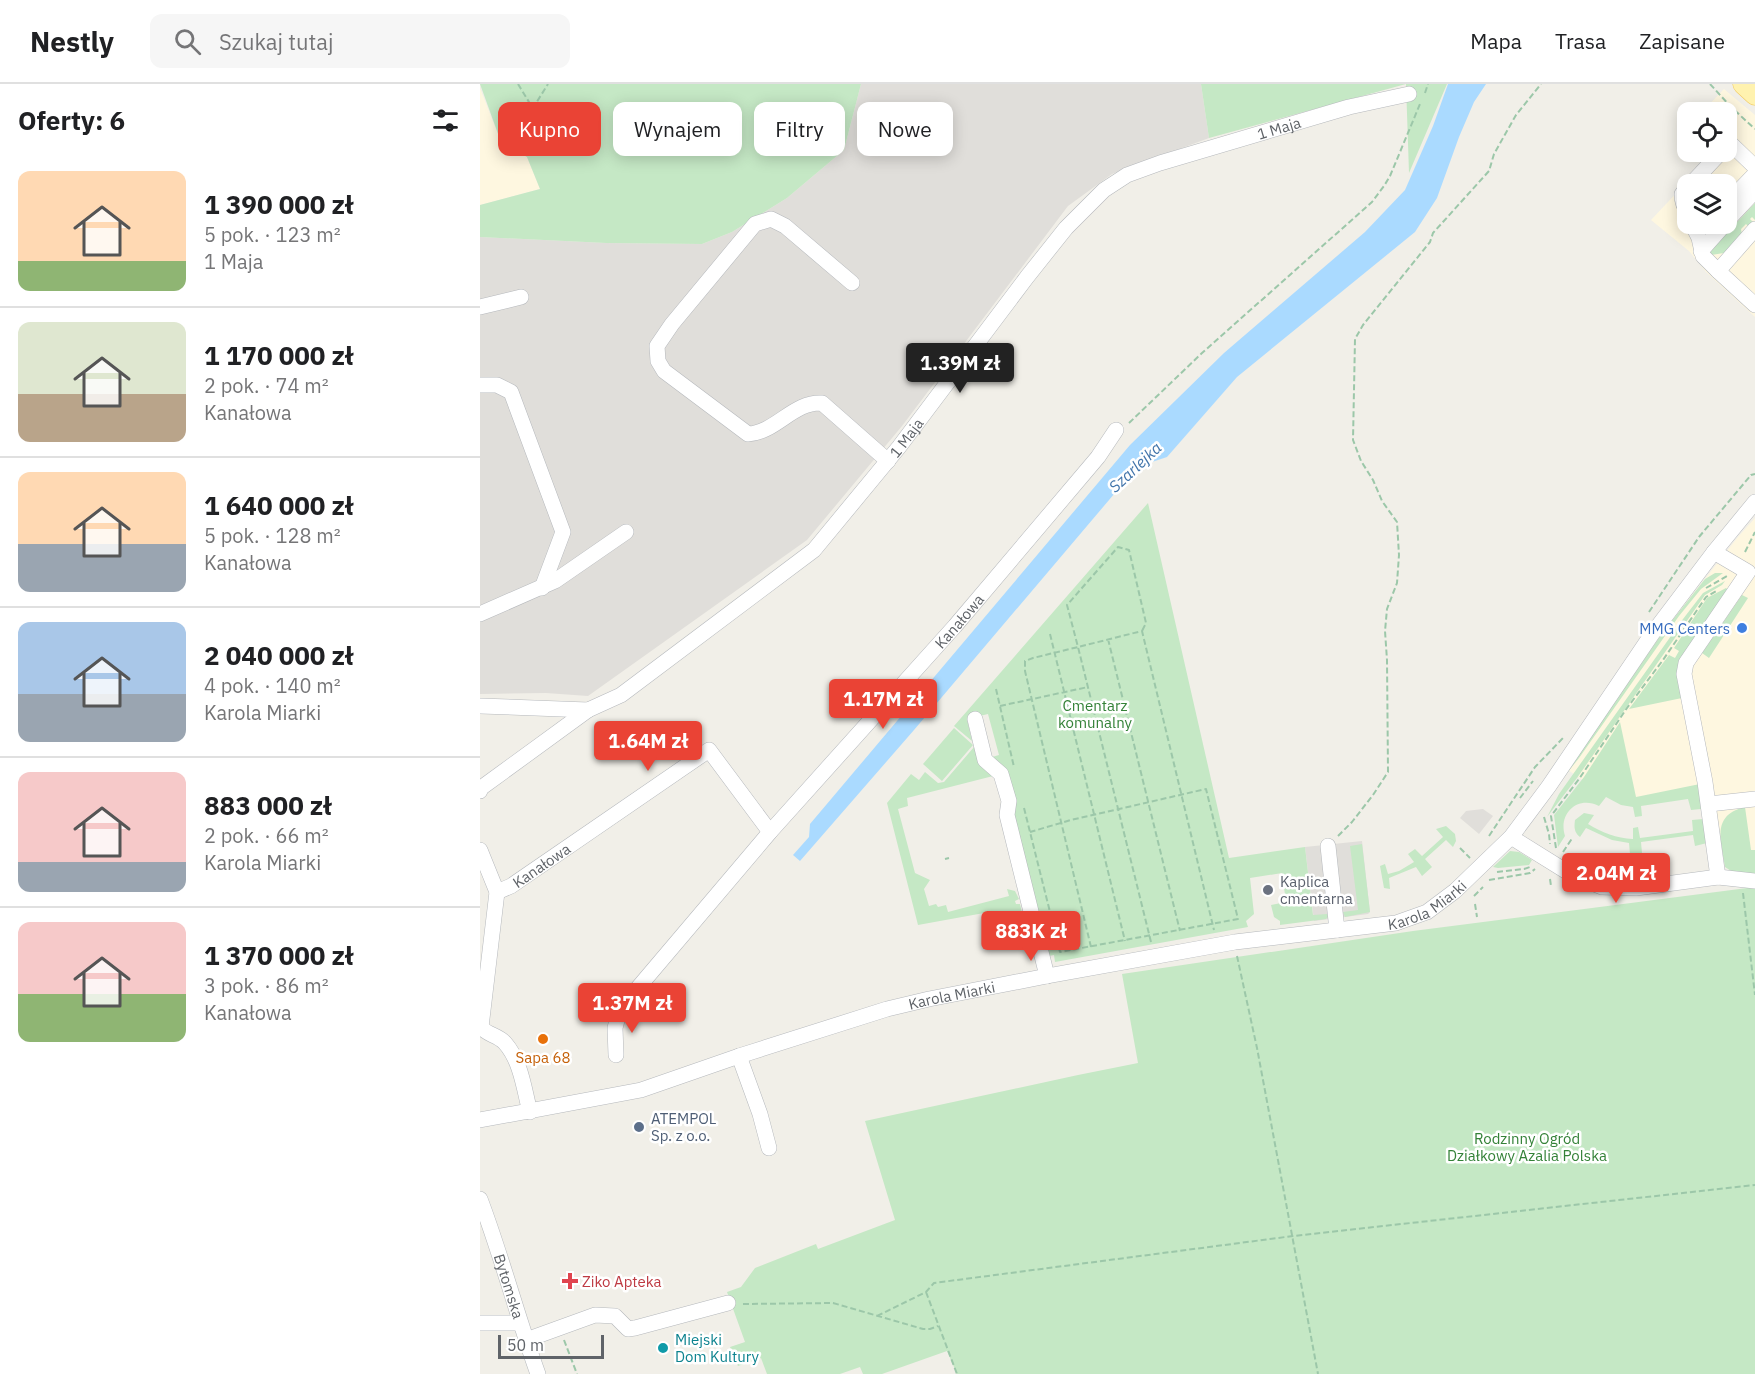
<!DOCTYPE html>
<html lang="pl">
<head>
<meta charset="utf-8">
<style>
	:root { --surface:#fff; --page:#f6f6f6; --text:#202124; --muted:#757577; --line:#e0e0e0; --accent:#ea4335 }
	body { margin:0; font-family:"IBM Plex Sans",sans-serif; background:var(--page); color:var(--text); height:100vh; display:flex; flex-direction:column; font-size:22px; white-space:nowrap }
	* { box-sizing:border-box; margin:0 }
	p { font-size:20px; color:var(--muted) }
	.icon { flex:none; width:33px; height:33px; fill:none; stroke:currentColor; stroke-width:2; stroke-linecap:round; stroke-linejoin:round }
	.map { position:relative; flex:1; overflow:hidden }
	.sheet { display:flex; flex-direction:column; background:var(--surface); width:480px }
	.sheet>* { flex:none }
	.banner { position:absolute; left:18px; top:18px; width:570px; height:54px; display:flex; gap:12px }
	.buttons { position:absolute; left:1197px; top:18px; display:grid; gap:12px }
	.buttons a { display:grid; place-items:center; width:60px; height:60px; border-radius:12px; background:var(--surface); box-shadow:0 3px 15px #0003; font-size:30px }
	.scale { position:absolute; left:18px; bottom:15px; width:106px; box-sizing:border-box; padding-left:6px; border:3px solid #5f6368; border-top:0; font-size:16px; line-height:21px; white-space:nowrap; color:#5f6368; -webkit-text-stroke:4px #fff; paint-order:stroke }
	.price { position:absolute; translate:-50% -51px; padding:0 14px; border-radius:6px; background:var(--accent); color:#fff; font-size:20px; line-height:39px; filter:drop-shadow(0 2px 3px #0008) }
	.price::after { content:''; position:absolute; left:50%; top:36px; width:18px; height:14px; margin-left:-9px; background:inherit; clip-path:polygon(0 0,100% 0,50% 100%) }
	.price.current { background:#222; color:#fff }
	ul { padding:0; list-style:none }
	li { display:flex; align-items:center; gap:18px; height:150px; padding:0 18px }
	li+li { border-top:2px solid var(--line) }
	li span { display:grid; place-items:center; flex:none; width:168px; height:120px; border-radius:12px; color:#555 }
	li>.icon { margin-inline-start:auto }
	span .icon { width:72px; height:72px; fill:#fffc; stroke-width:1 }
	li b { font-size:26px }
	h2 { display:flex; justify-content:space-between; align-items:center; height:72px; padding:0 18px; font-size:26px }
	.pill { padding:0 21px; border-radius:12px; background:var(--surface); box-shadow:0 3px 15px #0003; font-size:21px; line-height:54px }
	.pill.current { background:var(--accent); color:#fff }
	header { display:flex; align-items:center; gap:36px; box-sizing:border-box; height:84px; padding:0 30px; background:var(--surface); border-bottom:2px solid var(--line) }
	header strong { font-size:28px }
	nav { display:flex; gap:33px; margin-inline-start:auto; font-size:21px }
	.search { width:420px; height:54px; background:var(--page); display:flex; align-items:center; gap:15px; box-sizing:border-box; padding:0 21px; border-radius:12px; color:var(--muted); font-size:22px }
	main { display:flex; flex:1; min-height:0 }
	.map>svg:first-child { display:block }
	.commercial { fill:#fef7e0; fill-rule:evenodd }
	.industrial { fill:#e0deda }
	.green { fill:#c5e8c5 }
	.water { fill:#aadaff }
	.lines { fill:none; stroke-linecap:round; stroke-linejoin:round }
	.minor-casing { stroke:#b5b8bc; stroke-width:16 }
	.major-casing { stroke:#f2c960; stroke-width:21 }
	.path { stroke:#9cc7a9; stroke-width:2; stroke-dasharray:6 3; stroke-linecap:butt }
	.minor { stroke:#fff; stroke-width:15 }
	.major { stroke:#fff2af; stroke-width:20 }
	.shop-dot { fill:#3f7fe0; stroke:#fff; stroke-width:2 }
	.worship-dot { fill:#6b7280; stroke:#fff; stroke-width:2 }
	.food-dot { fill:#e8710a; stroke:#fff; stroke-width:2 }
	.service-dot { fill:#5c6f8a; stroke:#fff; stroke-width:2 }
	.health-dot { fill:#e0444e; stroke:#fff; stroke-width:2 }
	.culture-dot { fill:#0f9aa8; stroke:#fff; stroke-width:2 }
	.labels { text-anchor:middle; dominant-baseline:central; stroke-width:5; stroke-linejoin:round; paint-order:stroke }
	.street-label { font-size:15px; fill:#5f6368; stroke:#fff }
	.shop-label { font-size:15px; fill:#366cbe; stroke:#fff; text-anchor:end }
	.park-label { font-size:15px; fill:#348238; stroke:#fff }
	.worship-label { font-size:15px; fill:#5b616d; stroke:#fff; text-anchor:start }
	.food-label { font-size:15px; fill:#c56008; stroke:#fff }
	.service-label { font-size:15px; fill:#4e5e75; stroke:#fff; text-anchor:start }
	.health-label { font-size:15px; fill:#be3a42; stroke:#fff; text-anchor:start }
	.culture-label { font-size:15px; fill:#0d838f; stroke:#fff; text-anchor:start }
	.water-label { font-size:16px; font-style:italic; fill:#4174aa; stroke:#fff }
</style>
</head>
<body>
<header>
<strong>Nestly</strong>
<div class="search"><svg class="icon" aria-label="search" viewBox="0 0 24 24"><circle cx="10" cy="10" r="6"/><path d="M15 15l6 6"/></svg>Szukaj tutaj</div>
<nav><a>Mapa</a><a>Trasa</a><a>Zapisane</a></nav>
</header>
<main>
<section class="sheet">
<h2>Oferty: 6<svg class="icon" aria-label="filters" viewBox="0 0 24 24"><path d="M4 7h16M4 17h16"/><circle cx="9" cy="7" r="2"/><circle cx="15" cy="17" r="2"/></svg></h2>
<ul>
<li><span style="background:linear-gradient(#ffd9b3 75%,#8fb573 0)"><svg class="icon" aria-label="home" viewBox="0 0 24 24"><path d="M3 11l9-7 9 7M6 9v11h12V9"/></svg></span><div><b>1 390 000 zł</b><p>5 pok. · 123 m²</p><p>1 Maja</p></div></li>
<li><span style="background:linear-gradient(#dfe7d0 60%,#b9a48a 0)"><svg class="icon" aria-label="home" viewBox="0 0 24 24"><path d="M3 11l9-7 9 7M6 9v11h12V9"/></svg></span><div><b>1 170 000 zł</b><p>2 pok. · 74 m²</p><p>Kanałowa</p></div></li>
<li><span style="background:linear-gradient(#ffd9b3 60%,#9aa5b1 0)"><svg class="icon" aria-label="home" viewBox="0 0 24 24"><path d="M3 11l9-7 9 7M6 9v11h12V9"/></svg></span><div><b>1 640 000 zł</b><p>5 pok. · 128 m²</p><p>Kanałowa</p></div></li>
<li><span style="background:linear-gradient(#a9c7e8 60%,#9aa5b1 0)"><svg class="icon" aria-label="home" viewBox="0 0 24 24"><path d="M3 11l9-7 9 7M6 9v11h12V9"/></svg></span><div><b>2 040 000 zł</b><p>4 pok. · 140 m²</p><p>Karola Miarki</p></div></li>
<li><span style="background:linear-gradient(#f6c9c9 75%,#9aa5b1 0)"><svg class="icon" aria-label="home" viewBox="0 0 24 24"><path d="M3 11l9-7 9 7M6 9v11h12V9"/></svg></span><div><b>883 000 zł</b><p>2 pok. · 66 m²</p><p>Karola Miarki</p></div></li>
<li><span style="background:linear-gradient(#f6c9c9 60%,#8fb573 0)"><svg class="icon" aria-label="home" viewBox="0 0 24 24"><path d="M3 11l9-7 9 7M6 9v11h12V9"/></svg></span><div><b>1 370 000 zł</b><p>3 pok. · 86 m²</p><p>Kanałowa</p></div></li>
</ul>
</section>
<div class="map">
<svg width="1275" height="1290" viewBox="0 0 1275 1290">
	<rect width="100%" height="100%" fill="#f1efe8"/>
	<!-- commercial -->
	<path class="commercial" d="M0,4L21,58L47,73L60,105L0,121Z
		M1244,5L1275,31V233L1226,188L1209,167L1171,136L1235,68H1246V28H1222ZM1208,100H1246V140H1208Z
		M1275,434V793L1248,785L1245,783L1234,710L1151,721L1125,711L1088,686L1183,548L1258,453Z"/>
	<!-- industrial -->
	<path class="industrial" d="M381,0H721L729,54L632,90L588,122L422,342L327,456L108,612L66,609L0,610V153L126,159L222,160L252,148L307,114L364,66Z
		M1003,725L1013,732L999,750L980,734L986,727Z
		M882,757L890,828L888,830L834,837L825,763Z"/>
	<!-- green -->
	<path class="green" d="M0,0H381L364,66L307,114L252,148L222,160L126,159L0,153V121L60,105L47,73L21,58Z
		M721,0H967L929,89L926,0L729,54Z
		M1275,119V136L1272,133L1270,135L1274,139L1268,142L1266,140L1261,145L1262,151L1244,169L1231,171L1230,167Z
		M668,419L749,774L825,763L833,831L847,830L848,833L846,835L800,841V837L794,833L791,821L806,818L802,789L770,794L774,830L766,837L768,843L575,878L574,871L569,872L517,691L427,714L428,722L418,725L435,789L450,796L444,805L449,822L456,820L458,823L466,821L468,828L529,812L527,805L535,807L539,815L535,817L536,820H540L543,833L524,837L523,833L517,834L515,827L438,841L407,719L431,690L439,696L445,688L458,699L464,698L494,663L498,677L519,671L508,630L487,635L492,657L474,642Z
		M1235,489H1243L1221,505L1199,532L1099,674L1076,703L1183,548L1225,495Z
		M1245,497L1242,501L1225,511L1097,694L1067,733L1079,710L1203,535L1223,509Z
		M1246,504L1249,507L1200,578L1202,614L1149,625L1189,571L1195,574L1199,567L1194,564L1227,514Z
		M1262,511L1268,514L1229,574L1222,569Z
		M1140,638L1156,713L1220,700L1221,725L1211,726L1208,715L1161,722L1162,732L1155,733L1153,723L1141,721L1126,713L1119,722C1097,711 1078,730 1085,752L1078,763L1074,731L1104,693Z
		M474,644L493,661L462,697L443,680Z
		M1265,723L1271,766H1275V793L1251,787L1245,783C1241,757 1231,731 1265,723Z
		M1104,729L1114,731L1108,740C1123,749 1136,754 1153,755V744L1158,743L1160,754L1213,747L1212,736L1223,735L1227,759L1215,762L1213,751L1161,758L1162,769L1150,770L1149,759L1132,756L1106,744L1100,753C1094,748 1094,743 1095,736Z
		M966,742L975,750L976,757L973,763L966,756L945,775L952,783L942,792L936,783L909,794L910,805L904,804L900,782L905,780L908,790L919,787L934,778L928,770L935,765L942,772L963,753L956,745Z
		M882,760L890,828L865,833L863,828L878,826L870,762Z
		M1030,767L1039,768L1052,776L1049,781L1018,784L1013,783Z
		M1275,803V1290H477L467,1267L402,1290H383L380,1283L360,1290H287L281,1274L258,1282L250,1263L265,1258L247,1208L261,1203L275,1184L336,1160L338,1165L415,1136L385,1037L598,991L658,979L642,890L933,847Z"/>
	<!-- water -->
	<path class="water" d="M968,0H1006L994,18L979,53L957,114L935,148L757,293L687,373L657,383L434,646L320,777L313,771L329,753L330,740L650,361L744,269L885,148L925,106L953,42Z"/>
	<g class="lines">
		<defs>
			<g id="minor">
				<path d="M1246,62L1250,59L1275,83"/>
				<path d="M1211,100L1241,68"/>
				<path d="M1208,104L1202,110C1202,117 1203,122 1208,128"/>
				<path d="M1246,120L1275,90"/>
				<path d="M1246,138L1275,107"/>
				<path d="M1212,140L1219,154L1223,172L1238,187"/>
				<path d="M1275,145L1238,187L1275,221"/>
				<path d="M1221,167L1245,140"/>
				<path d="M372,199L305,142L291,135L275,140L192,240L177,262L178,277L184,287L268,350C295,349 314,317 342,319L408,377"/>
				<path d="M0,223L41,213"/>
				<path d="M0,301H17L31,308L83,448L62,504"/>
				<path d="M1234,468L1268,488L1206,579L1204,590L1225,698L1238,793"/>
				<path d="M0,530L75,497L146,448"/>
				<path id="s1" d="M0,622L108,626L141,611L334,466L419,363L547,193L586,144L624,106L647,91L680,79L869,23L929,10"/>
				<path d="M495,635L505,676L521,690L529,717L527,731L567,892"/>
				<path d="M0,707L1,704L108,626"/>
				<path d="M1229,720L1275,715"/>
				<path d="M1031,753L1092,791L1122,803L1156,804L1238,793L1275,797"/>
				<path d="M848,762L857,846"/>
				<path d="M0,766L17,808L1,943C7,951 18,951 25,959C41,977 44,1005 50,1028"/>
				<path id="s2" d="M17,808L31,802L229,666L290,748"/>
				<path id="s3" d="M136,971L135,944L140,925L290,748L475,542L618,373L636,346"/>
				<path d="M259,972L280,1030L289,1064"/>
				<path id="s4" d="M0,1036L161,1006L259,972L407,925L449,915L567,892L755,858L916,839L947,828L975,807L1031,753L1069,702L1172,550L1234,468L1275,418"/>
				<path id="s5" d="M0,1115C22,1173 37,1232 58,1290"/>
				<path d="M0,1239H40"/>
				<path d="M46,1256L115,1231L135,1232L148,1245L155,1244L248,1219"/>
			</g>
			<path id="major" d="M1263,0L1275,11"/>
		</defs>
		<!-- minor casing -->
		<use href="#minor" class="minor-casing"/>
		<!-- major casing -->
		<use href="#major" class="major-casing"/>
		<!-- path -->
		<path class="path" d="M38,0L52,23
			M1230,0L1251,23L1275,45
			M945,9L948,0
			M33,65L38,48L68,0
			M649,339L722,269L892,118L904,102L910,92L940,20
			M1265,468L1275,448
			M1226,504L1247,492
			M1169,528L1219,453L1271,391L1275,390
			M570,550L645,857
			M628,555L700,847
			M516,605L534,683
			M520,622L608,603
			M1040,714L1053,697
			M544,724L580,868L758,835L726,705L591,736L550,748
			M1064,733L1069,750L1070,760
			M858,752L872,738L893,711L908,688L907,576L905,547L907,525L917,499L919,471L917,438L902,417L893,396L881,377L873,356L875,255L883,241L950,158L953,149L1009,87L1014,70L1036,31L1061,0
			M1009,752L1055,683L1083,654
			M980,764L990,774
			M1076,764L1071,732L1099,695L1147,624L1183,576L1226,513L1238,506
			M1083,768L1093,753
			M465,775L469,774
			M1017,788L1044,785L1050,783
			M1070,795L1071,802
			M1009,796L1050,789L1055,785
			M1263,809L1275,911
			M994,812L1003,803
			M995,820L997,833
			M671,858L598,563L662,547L734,846
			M611,863L545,587V577L553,574L598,563L587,521L638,463L649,466L666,539L662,547
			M757,872L777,964L838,1290
			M446,1208L477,1290
			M263,1220L353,1219L443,1245H450L458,1242
			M397,1232L446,1208L454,1199L813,1152L1275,1101
			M84,1256L97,1290"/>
		<!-- minor -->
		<use href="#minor" class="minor"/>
		<!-- major -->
		<use href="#major" class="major"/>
	</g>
	<!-- markers -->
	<circle class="shop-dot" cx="1262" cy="544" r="6"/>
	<circle class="worship-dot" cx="788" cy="806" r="6"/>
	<circle class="food-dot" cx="63" cy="955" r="6"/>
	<circle class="service-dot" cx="159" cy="1043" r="6"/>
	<path class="health-dot" d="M87 1188h6v6h6v6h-6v6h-6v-6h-6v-6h6z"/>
	<circle class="culture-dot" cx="183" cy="1264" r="6"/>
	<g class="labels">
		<!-- street labels -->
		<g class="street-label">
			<text stroke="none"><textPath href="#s1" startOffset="1035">1 Maja</textPath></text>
			<text stroke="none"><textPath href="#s1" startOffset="531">1 Maja</textPath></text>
			<text stroke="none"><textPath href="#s3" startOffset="562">Kanałowa</textPath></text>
			<text stroke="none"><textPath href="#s2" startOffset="52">Kanałowa</textPath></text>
			<text stroke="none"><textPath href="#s4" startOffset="975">Karola Miarki</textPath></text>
			<text stroke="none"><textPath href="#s4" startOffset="489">Karola Miarki</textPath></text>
			<text stroke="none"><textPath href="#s5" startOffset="92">Bytomska</textPath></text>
		</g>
		<!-- shop labels -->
		<g class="shop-label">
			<text x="1250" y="544">MMG Centers</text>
		</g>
		<!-- park labels -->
		<g class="park-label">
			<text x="615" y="621">Cmentarz<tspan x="615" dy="17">komunalny</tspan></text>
			<text x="1047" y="1054">Rodzinny Ogród<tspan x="1047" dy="17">Działkowy Azalia Polska</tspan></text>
		</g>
		<!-- worship labels -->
		<g class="worship-label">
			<text x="800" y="797">Kaplica<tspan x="800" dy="17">cmentarna</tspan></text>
		</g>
		<!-- food labels -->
		<g class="food-label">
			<text x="63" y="973">Sapa 68</text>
		</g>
		<!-- service labels -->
		<g class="service-label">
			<text x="171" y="1034">ATEMPOL<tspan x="171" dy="17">Sp. z o.o.</tspan></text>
		</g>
		<!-- health labels -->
		<g class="health-label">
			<text x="102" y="1197">Ziko Apteka</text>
		</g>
		<!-- culture labels -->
		<g class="culture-label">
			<text x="195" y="1255">Miejski<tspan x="195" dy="17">Dom Kultury</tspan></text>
		</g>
		<!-- water labels -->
		<g class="water-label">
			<text transform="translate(655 383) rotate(-43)">Szarlejka</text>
		</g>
	</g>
</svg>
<div class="buttons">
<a><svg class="icon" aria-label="locate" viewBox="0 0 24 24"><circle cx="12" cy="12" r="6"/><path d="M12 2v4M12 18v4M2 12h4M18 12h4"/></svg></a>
<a><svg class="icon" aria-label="layers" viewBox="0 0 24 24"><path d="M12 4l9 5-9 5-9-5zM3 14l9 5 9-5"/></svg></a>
</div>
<div class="scale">50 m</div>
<b class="price current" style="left:480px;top:310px">1.39M zł</b>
<b class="price" style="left:403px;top:646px">1.17M zł</b>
<b class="price" style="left:168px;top:688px">1.64M zł</b>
<b class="price" style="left:1136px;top:820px">2.04M zł</b>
<b class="price" style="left:551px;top:878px">883K zł</b>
<b class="price" style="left:152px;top:950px">1.37M zł</b>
<div class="banner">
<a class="pill current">Kupno</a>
<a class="pill">Wynajem</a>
<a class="pill">Filtry</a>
<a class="pill">Nowe</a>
</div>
</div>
</main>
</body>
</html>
